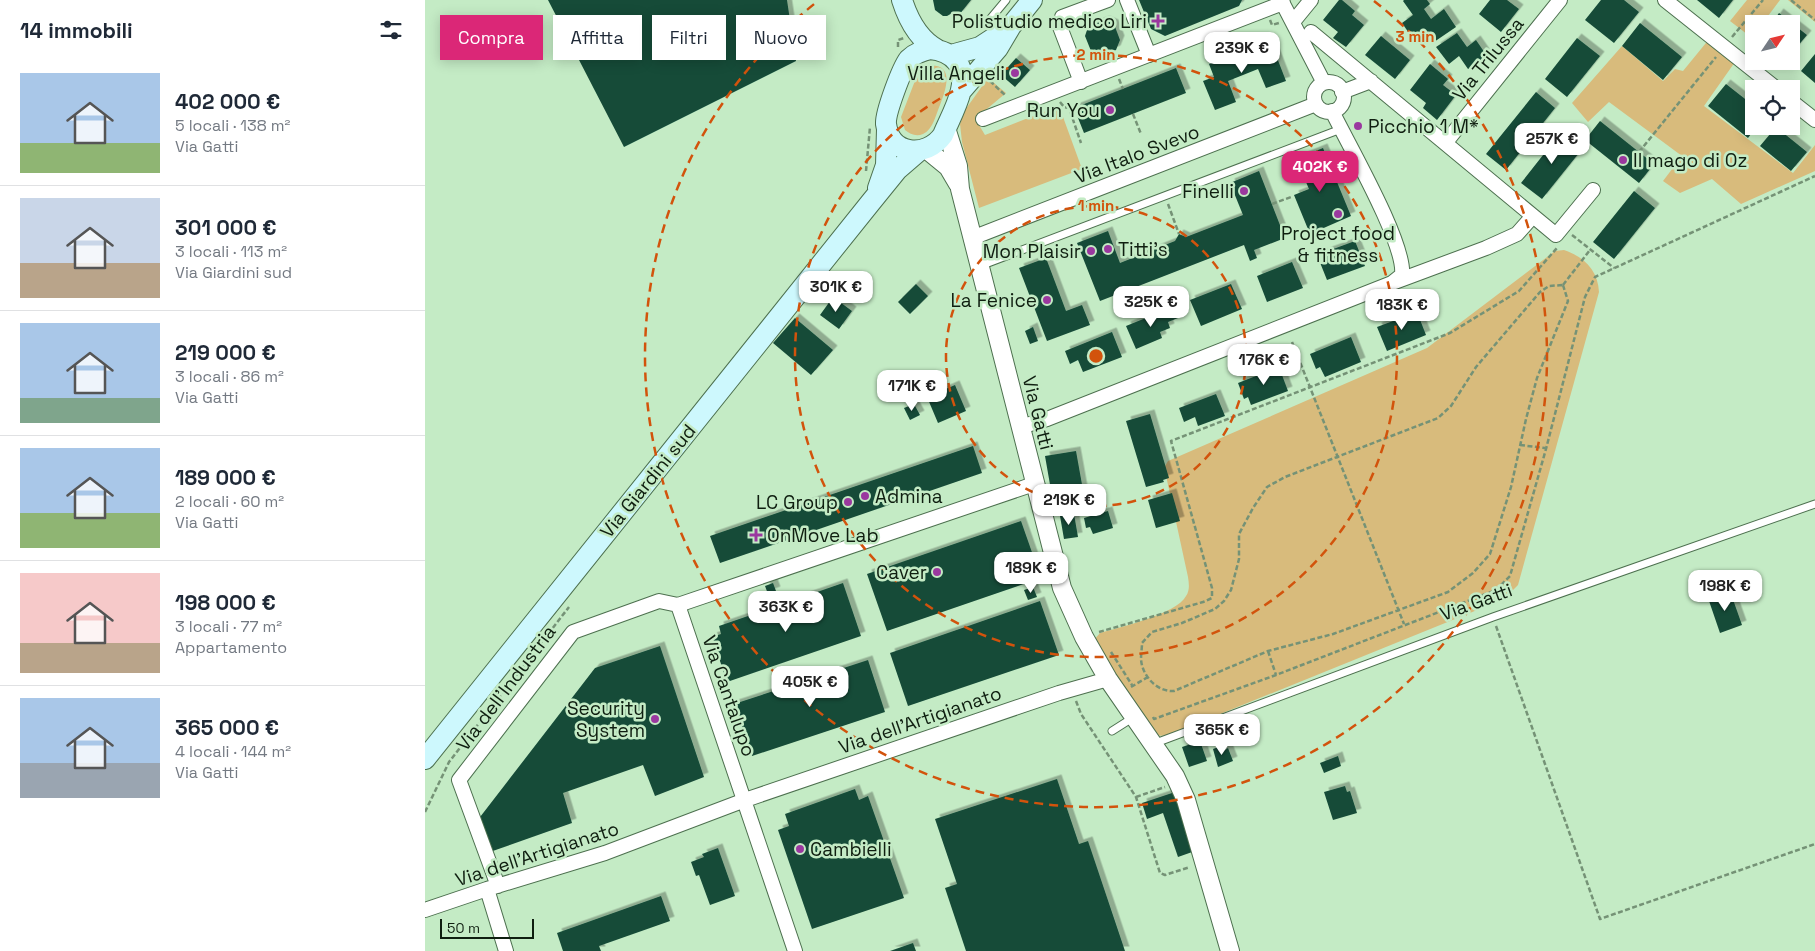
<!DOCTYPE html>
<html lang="it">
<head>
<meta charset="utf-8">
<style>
	:root { --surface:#fff; --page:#f2f2f3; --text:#1f2937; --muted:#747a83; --line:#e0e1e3; --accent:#db2777 }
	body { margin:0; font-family:"Space Grotesk",sans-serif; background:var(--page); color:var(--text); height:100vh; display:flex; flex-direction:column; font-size:19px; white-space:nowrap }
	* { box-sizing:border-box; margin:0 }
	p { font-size:16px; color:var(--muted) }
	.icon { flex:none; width:28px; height:28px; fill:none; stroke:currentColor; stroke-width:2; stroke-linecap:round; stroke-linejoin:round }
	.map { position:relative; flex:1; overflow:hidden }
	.sheet { display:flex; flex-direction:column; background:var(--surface); width:425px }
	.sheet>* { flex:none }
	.top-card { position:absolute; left:15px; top:15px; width:475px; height:45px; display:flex; gap:10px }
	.needle { width:32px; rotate:55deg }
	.buttons { position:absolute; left:1320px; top:15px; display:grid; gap:10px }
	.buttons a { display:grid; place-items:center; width:55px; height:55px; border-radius:0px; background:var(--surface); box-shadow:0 2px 12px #0003; font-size:25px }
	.scale { position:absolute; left:15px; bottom:12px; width:94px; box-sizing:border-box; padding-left:5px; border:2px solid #0f1e10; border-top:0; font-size:14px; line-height:18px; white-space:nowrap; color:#0f1e10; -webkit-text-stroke:4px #c4ebc5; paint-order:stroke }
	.price { position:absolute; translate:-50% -42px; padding:0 11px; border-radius:10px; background:#fff; color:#222; font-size:16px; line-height:32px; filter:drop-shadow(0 1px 2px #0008) }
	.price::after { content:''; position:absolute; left:50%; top:30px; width:15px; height:11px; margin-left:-8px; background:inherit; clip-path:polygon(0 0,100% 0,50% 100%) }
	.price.current { background:var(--accent); color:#fff }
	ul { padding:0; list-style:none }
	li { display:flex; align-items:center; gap:15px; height:125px; padding:0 20px }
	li+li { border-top:1px solid var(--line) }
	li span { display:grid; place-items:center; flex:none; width:140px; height:100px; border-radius:0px; color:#555 }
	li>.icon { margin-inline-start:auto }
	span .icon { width:60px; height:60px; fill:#fffc; stroke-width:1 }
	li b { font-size:21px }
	h2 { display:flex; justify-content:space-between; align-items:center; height:60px; padding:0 20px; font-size:21px }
	.pill { padding:0 18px; border-radius:0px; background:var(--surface); box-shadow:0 2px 12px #0003; font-size:18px; line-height:45px }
	.pill.current { background:var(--accent); color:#fff }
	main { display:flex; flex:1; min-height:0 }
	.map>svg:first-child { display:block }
	.green { fill:#d8bb7c }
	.building { fill:#154b38; filter:url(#shadow) }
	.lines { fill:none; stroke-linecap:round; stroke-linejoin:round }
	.service-casing { stroke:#4d704f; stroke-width:9 }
	.minor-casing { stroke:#4d704f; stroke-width:16 }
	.tertiary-casing { stroke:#4d704f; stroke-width:20 }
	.secondary-casing { stroke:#4d704f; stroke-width:22 }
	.path { stroke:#759276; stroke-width:2.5; stroke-dasharray:5 2.5; stroke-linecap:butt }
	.service { stroke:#fff; stroke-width:7 }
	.minor { stroke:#fff; stroke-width:14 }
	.tertiary { stroke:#fff; stroke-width:18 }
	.secondary { stroke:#cdf8fd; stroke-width:20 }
	.ring { fill:none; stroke:#d2530c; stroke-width:2.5; stroke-dasharray:9 6 }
	.poi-dot { fill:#9a389f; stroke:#c4ebc5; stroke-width:2 }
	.labels { text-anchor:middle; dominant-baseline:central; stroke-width:5; stroke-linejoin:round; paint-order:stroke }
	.poi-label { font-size:19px; fill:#0f1e10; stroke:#c4ebc5; text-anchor:end }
	.street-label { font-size:19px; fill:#0f1e10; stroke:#c4ebc5 }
	.centre { fill:#d2530c; stroke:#c4ebc5; stroke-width:2.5 }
	.ring-label { font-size:15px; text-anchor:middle; font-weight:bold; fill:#d2530c; stroke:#c4ebc5; stroke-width:5; stroke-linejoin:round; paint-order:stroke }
</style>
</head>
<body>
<main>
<section class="sheet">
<h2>14 immobili<svg class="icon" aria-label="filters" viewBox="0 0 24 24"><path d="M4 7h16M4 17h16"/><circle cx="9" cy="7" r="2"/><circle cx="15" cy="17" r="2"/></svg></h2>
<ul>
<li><span style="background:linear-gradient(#a9c7e8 70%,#8fb573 0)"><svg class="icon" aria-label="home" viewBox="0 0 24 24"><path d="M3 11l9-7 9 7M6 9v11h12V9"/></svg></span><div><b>402 000 €</b><p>5 locali · 138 m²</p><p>Via Gatti</p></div></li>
<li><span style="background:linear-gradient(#c9d6e8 65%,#b9a48a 0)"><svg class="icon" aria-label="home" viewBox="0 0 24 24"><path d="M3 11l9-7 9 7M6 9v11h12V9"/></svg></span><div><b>301 000 €</b><p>3 locali · 113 m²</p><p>Via Giardini sud</p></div></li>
<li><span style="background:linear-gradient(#a9c7e8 75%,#7fa58c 0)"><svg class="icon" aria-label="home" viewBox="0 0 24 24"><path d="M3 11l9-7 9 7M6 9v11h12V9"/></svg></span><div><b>219 000 €</b><p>3 locali · 86 m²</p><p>Via Gatti</p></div></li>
<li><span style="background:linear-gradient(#a9c7e8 65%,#8fb573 0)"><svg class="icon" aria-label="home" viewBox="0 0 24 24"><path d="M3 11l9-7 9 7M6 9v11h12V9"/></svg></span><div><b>189 000 €</b><p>2 locali · 60 m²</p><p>Via Gatti</p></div></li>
<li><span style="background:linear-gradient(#f6c9c9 70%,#b9a48a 0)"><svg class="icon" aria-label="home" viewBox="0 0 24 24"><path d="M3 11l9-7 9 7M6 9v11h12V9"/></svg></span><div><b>198 000 €</b><p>3 locali · 77 m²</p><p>Appartamento</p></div></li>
<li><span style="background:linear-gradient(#a9c7e8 65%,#9aa5b1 0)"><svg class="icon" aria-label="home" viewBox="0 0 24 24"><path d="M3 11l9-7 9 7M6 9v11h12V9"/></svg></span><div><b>365 000 €</b><p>4 locali · 144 m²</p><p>Via Gatti</p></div></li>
</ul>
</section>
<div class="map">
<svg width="1390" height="951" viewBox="0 0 1390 951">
	<defs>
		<filter id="shadow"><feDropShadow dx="4.5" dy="-4.5" stdDeviation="0" flood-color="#0004"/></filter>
	</defs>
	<rect width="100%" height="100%" fill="#c4ebc5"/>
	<!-- green -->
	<path class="green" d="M1322,0H1355L1337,24H1329V35L1327,38L1305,21Z
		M1363,0H1390V22Z
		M1285,38L1310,62L1279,106L1368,173L1390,145V171L1316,204L1287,179L1255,193L1238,181L1257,156L1184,102L1163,122L1147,103L1197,46L1238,81L1250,69L1258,71Z
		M501,66C531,62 521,89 515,105C511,114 508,130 498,134C491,137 485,134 480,130L476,117L493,73Z
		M563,78L581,93L557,113L551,120L560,135L634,106L657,169L554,208L537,142L535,124L540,110Z
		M1139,250C1159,257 1173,270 1174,292L1093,585L1078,600L1067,604L746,734C737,737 731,736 723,731L669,640L675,633C695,627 752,614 761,596C765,590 764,584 763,577L740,471V466L743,461L1002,348L1130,251Z"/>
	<!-- building -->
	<path class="building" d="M123,0H362L371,61L199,147Z
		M508,0H546L534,15L529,12L522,16H518L510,10Z
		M714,0H817L814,6L740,36L726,29Z
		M914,0H917L930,11L927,15L939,25L921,47L908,38L913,32L898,20Z
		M979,0H1002L1005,4L999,9L1006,19L1019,9L1031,27L1009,42L1001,30L988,39L977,23L988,15L978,1Z
		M1065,0H1082L1094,9L1076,32L1054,14Z
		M1176,0H1199L1214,12L1189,43L1160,20Z
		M1272,0H1308L1294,18Z
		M1354,13L1382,35L1366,54V24H1346Z
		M680,20L689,24L695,40L691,50L675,56L666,51L660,36L663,27Z
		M1215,23L1257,57L1238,80L1197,46Z
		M1032,33L1042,47L1051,40L1062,56L1043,69L1034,56L1024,64L1011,47Z
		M956,36L985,60L970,79L940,55Z
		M1152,38L1175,56L1142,97L1120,79Z
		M834,45L838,54L849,50L861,81L841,88L833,69L803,81L811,102L790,110L778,81L789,77L784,64Z
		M1390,54V83L1376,71Z
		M591,58L605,70L590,87L576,75Z
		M1005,64L1023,79L1018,85L1031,95L1012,120L998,108L1001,103L985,90Z
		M751,68L761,93L659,133L649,108Z
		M1301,84L1329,106V126H1332L1323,138L1283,106Z
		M1111,92L1130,108L1081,170L1061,154Z
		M1175,121L1229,164L1214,183L1160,140Z
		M1351,127L1382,152L1366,171L1335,146Z
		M1137,131L1158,148L1117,199L1096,183Z
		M898,148L926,216L885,234L869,195L884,189L871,159Z
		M834,171L860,238L829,250L832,258L825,261L819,245L675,301L652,243L683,231L695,263L750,241L754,234L761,237L818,215L805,183Z
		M1209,191L1230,208L1189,259L1168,242Z
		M930,241L940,266L902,280L892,255Z
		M621,258L641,311L657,305L665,325L622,341L594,268Z
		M867,262L878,288L842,302L832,276Z
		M491,284L503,296L485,314L473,302Z
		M806,284L817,309L776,326L765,300Z
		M408,297L427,311L414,329L395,315Z
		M748,307L753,318L743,322L745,328L735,332L737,338L711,349L701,326Z
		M992,312L1001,335L962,351L952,327Z
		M370,318L408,350L386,375L348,343Z
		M608,327L613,341L605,344L600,331Z
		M687,332L697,357L658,372L653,360L645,364L640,351Z
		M926,337L936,362L900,377L895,367L891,369L885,354Z
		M854,367L863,391L826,405L823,397L819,399L813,383Z
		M530,385L541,411L513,423L502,397Z
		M791,394L800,416L773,426L770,417L759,422L754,408Z
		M489,404L495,415L485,420L479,408Z
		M725,414L744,478L738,480L739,482L721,487L701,421Z
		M548,446L557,473L295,563L285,536Z
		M651,451L658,490L627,496L620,456Z
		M747,493L755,521L731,528L723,500Z
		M683,511L688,528L668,534L665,527L661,528L659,518Z
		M649,514L653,537L639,539L635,516Z
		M596,521L616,578L462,631L442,574Z
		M348,583L351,591L343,594L340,586Z
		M418,583L436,636L302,682L287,637L296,634L294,626Z
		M608,587L612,597L603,600L599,590Z
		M1305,591L1317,625L1295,633L1283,598Z
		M615,601L634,655L483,706L465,653Z
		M235,646L279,777L230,796L218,765L138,793L147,823L62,853L52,821L170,668Z
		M443,660L460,712L327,756L309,704Z
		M775,741L782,761L764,767L757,747Z
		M799,745L800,750L803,748L808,761L793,767L788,749Z
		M913,756L916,766L899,773L895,763Z
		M632,779L654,844L663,841L700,951H541L520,888L532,884L510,819Z
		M920,786L922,792L925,791L932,813L908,820L899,792Z
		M430,789L434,800L443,796L479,898L387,929L353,830L364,826L360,814Z
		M750,792L770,851L753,857L738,813L722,819L717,803Z
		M293,848L310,896L285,905L274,875L271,876L266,862L279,857L277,854Z
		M236,896L245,921L174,946L176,951H138L132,933Z
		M488,943L491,951H465Z"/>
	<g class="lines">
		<defs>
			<path id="service" d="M561,24L581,0
				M555,266L916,129
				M687,731L709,717
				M728,744L1068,617L1390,504"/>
			<path id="minor" d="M702,0L724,55
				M856,0L899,83
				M1240,0L1352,89
				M868,22L886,0
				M886,32L1131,235L1168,190
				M656,82L635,27L637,17L683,0
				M889 97a15 15 0 1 1 30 0a15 15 0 1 1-30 0Z
				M917,92L946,81
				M1366,101L1390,120
				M907,111C923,144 981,244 977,275L967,283
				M558,119L858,3
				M1021,142L1135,0
				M547,238L891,104
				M595,427L622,419L967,283L1061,248L1092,234L1108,216
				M253,605L370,951
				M73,886L34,780L148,632L234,601L253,605L609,484
				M62,889L81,951
				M0,910L62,889L180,853L320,800L634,693L683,679"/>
			<path id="tertiary" d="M521,128L533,166L535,189L637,588L659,637L683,679L750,776L761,800L805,951
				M501,149L523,167L533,184"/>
			<path id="secondary" d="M477,0C483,19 494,40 513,50
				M505,49C516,50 525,53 532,62C547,82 526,115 518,135C501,159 465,155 461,124C460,113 477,68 484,59C490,53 497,51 505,49Z
				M526,55L555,47L578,32
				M536,91L573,48L586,26L607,0
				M453,188L461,165L462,129
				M0,759L446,202L472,170L494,151"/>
		</defs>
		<!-- service casing -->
		<use href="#service" class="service-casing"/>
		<!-- minor casing -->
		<use href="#minor" class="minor-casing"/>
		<!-- tertiary casing -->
		<use href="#tertiary" class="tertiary-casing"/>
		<!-- secondary casing -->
		<use href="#secondary" class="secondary-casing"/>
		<!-- path -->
		<path class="path" d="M1366,0L1390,20
			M845,20L847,25L854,23
			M1307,37L1338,0
			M473,47V40L479,38
			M694,79L698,89
			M565,81L581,96
			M635,102L639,107L644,108L656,143
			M708,114L716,134
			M1214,152L1291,57
			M441,171L445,127
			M743,204L754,234
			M847,204L866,197
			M1147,235L1189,268
			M1138,285L1143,301L1112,378L1101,419L1086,487L1065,554L1048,573L1023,592L908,634L843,651L749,691C732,692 717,676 716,659C716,654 717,648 717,643L727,632L757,623L790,609L799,601L806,590L814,559V534L828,508L842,487L860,477L1013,418L1026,406L1051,367L1115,292L1124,286Z
			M1138,285L1165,250
			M867,342L979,624
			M1095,445L1120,448
			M1071,626L1175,919L1390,844
			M674,632L778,602L787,598V588L746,441L1025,333L1094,291L1132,248
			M843,651L851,675
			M686,652L707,685
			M706,687L723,677
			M651,701L656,714L711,797L735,873L740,875L765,867
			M728,717L729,719L851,675L1071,590L1085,576L1121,449L1160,297L1170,277L1390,176
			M711,797L740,787
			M0,812L24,762L144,607"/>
		<!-- service -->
		<use href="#service" class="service"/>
		<!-- minor -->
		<use href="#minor" class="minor"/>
		<!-- tertiary -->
		<use href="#tertiary" class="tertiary"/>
		<!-- secondary -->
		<use href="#secondary" class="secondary"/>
	</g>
	<!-- distance rings -->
	<g class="ring">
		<circle cx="671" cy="356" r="150"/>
		<circle cx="671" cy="356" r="301"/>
		<path d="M949 1A451 451 0 1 1 393 1"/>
	</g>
	<!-- markers -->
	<g class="poi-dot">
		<path d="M730.5 13.5h5v5h5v5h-5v5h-5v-5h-5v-5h5z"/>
		<circle cx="590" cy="73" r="5"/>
		<circle cx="685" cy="110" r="5"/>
		<circle cx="933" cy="126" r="5"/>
		<circle cx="1198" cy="160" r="5"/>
		<circle cx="819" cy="191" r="5"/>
		<circle cx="913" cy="214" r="5"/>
		<circle cx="683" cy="249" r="5"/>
		<circle cx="666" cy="251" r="5"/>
		<circle cx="622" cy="300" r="5"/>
		<circle cx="440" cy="496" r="5"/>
		<circle cx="423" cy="502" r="5"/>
		<path d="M328.5 527.5h5v5h5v5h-5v5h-5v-5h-5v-5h5z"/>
		<circle cx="512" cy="572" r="5"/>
		<circle cx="230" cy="719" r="5"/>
		<circle cx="375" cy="849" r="5"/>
	</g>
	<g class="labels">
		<!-- poi labels -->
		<g class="poi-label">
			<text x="722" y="21">Polistudio medico Liri</text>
			<text x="580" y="73">Villa Angeli</text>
			<text x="675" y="110">Run You</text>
			<text x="943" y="126" text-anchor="start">Picchio 1 M*</text>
			<text x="1208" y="160" text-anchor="start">Il mago di Oz</text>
			<text x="809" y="191">Finelli</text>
			<text x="913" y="233" text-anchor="middle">Project food<tspan x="913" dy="22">&amp; fitness</tspan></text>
			<text x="693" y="249" text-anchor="start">Titti's</text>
			<text x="656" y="251">Mon Plaisir</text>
			<text x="612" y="300">La Fenice</text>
			<text x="450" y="496" text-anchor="start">Admina</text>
			<text x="413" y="502">LC Group</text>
			<text x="342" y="535" text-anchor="start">OnMove Lab</text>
			<text x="502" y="572">Caver</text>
			<text x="220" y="708">Security<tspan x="220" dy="22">System</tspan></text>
			<text x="385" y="849" text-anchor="start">Cambielli</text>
		</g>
		<!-- street labels -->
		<g class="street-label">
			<text transform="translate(1063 59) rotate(-51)">Via Trilussa</text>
			<text transform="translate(712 154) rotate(-21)">Via Italo Svevo</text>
			<text transform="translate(613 413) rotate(76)">Via Gatti</text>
			<text transform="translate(223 481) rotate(-51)">Via Giardini sud</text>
			<text transform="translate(1051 602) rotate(-20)">Via Gatti</text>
			<text transform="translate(81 688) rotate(-53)">Via dell'Industria</text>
			<text transform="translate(304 696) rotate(71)">Via Cantalupo</text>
			<text transform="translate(495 720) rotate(-19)">Via dell'Artigianato</text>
			<text transform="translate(112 854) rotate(-18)">Via dell'Artigianato</text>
		</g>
	</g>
	<circle cx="671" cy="356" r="8" class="centre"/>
	<g class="ring-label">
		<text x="990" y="42">3 min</text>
		<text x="671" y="60">2 min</text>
		<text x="671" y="211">1 min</text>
	</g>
</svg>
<div class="buttons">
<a><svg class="needle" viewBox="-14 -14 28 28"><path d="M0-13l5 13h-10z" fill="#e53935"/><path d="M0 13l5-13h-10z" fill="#747a83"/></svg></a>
<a><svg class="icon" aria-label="locate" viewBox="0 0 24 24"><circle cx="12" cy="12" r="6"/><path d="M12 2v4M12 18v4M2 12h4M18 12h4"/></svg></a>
</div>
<div class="scale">50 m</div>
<b class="price" style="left:817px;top:74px">239K €</b>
<b class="price" style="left:1127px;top:165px">257K €</b>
<b class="price current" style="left:895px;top:193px">402K €</b>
<b class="price" style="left:411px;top:313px">301K €</b>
<b class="price" style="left:726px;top:328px">325K €</b>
<b class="price" style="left:977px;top:331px">183K €</b>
<b class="price" style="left:839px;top:386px">176K €</b>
<b class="price" style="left:487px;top:412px">171K €</b>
<b class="price" style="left:644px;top:526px">219K €</b>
<b class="price" style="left:606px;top:594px">189K €</b>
<b class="price" style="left:1300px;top:612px">198K €</b>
<b class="price" style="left:361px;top:633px">363K €</b>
<b class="price" style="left:385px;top:708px">405K €</b>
<b class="price" style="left:797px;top:756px">365K €</b>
<div class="top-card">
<a class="pill current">Compra</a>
<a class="pill">Affitta</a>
<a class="pill">Filtri</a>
<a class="pill">Nuovo</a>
</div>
</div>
</main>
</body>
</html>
